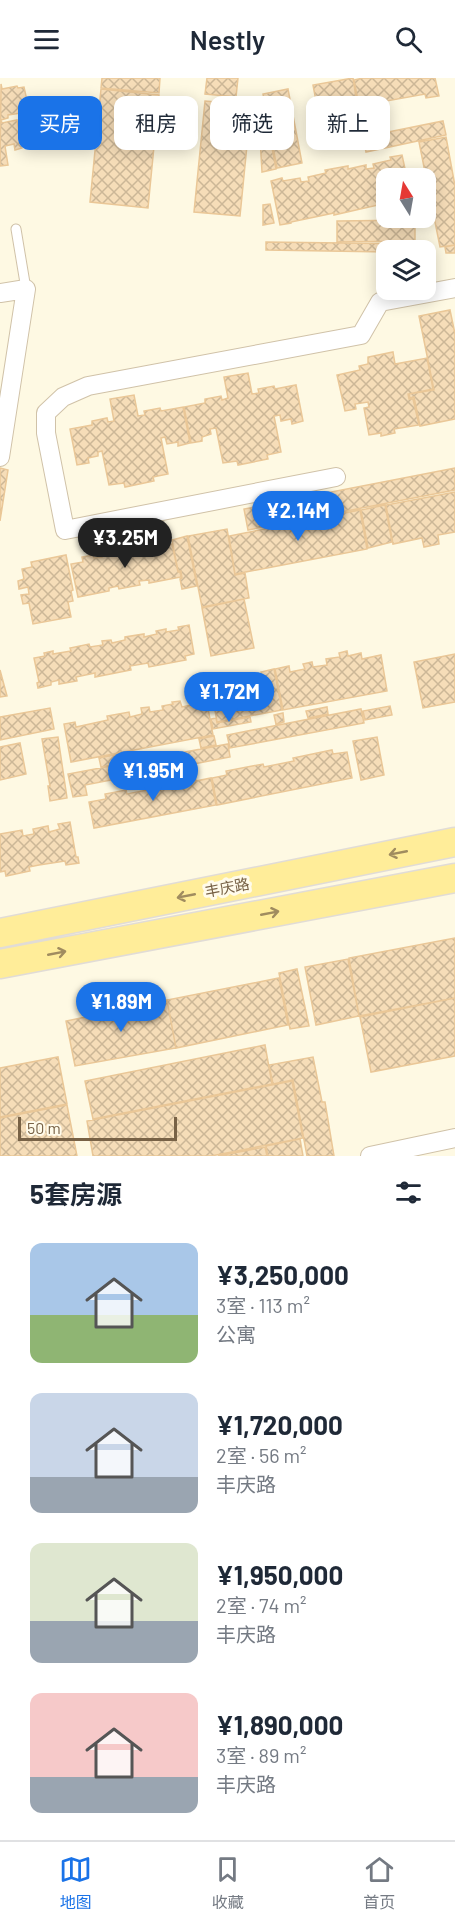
<!DOCTYPE html>
<html lang="zh">
<head>
<meta charset="utf-8">
<style>
	:root { --surface:#fff; --page:#f6f6f7; --text:#1f2937; --muted:#747a83; --line:#e0e1e3; --accent:#1a73e8 }
	body { margin:0; font-family:Barlow,"Noto Sans SC",sans-serif; background:var(--page); color:var(--text); height:100vh; display:flex; flex-direction:column; font-size:22px; white-space:nowrap }
	* { box-sizing:border-box; margin:0 }
	p { font-size:20px; color:var(--muted) }
	.icon { flex:none; width:33px; height:33px; fill:none; stroke:currentColor; stroke-width:2; stroke-linecap:round; stroke-linejoin:round }
	.map { position:relative; height:1078px; overflow:hidden }
	.panel { display:flex; flex-direction:column; background:var(--surface); flex:1 }
	.panel>* { flex:none }
	.hud { position:absolute; left:18px; top:18px; width:420px; height:54px; display:flex; gap:12px }
	.needle { width:39px; rotate:349deg }
	.tools { position:absolute; left:376px; top:90px; display:grid; gap:12px }
	.tools a { display:grid; place-items:center; width:60px; height:60px; border-radius:12px; background:var(--surface); box-shadow:0 3px 15px #0003; font-size:30px }
	.scale { position:absolute; left:18px; bottom:15px; width:159px; box-sizing:border-box; padding-left:6px; border:3px solid #786246; border-top:0; font-size:16px; line-height:21px; white-space:nowrap; color:#786246; -webkit-text-stroke:4px #fffbeb; paint-order:stroke }
	.price { position:absolute; translate:-50% -51px; padding:0 14px; border-radius:21px; background:var(--accent); color:#fff; font-size:20px; line-height:39px; filter:drop-shadow(0 2px 3px #0008) }
	.price::after { content:''; position:absolute; left:50%; top:36px; width:18px; height:14px; margin-left:-9px; background:inherit; clip-path:polygon(0 0,100% 0,50% 100%) }
	.price.selected { background:#222; color:#fff }
	ul { padding:0; list-style:none }
	li { display:flex; align-items:center; gap:18px; height:150px; padding:0 30px }
	li span { display:grid; place-items:center; flex:none; width:168px; height:120px; border-radius:12px; color:#555 }
	li>.icon { margin-inline-start:auto }
	span .icon { width:72px; height:72px; fill:#fffc; stroke-width:1 }
	li b { font-size:26px }
	h2 { display:flex; justify-content:space-between; align-items:center; height:72px; padding:0 30px; font-size:26px }
	.pill { padding:0 21px; border-radius:12px; background:var(--surface); box-shadow:0 3px 15px #0003; font-size:21px; line-height:54px }
	.pill.selected { background:var(--accent); color:#fff }
	header { display:flex; justify-content:space-between; align-items:center; height:78px; padding:0 30px; background:var(--surface); font-size:27px; font-weight:600 }
	.tab-bar { display:flex; justify-content:space-around; align-items:center; height:84px; border-top:2px solid var(--line); background:var(--surface); font-size:16px; color:var(--muted) }
	.tab-bar a { display:grid; justify-items:center; gap:3px }
	.tab-bar .selected { color:var(--accent) }
	.map>svg:first-child { display:block }
	.building { fill:url(#building-cross-hatch); stroke:#eac797; stroke-width:1.5 }
	.lines { fill:none; stroke-linecap:round; stroke-linejoin:round }
	.lane-casing { stroke:#d0c2a8; stroke-width:11 }
	.street-casing { stroke:#d0c2a8; stroke-width:20 }
	.primary-casing { stroke:#e1dcd6; stroke-width:31 }
	.lane { stroke:#fff; stroke-width:9 }
	.street { stroke:#fff; stroke-width:18 }
	.primary { stroke:#ffed99; stroke-width:28 }
	.oneway { stroke:#a08c5f }
	.labels { text-anchor:middle; dominant-baseline:central; stroke-width:6; stroke-linejoin:round; paint-order:stroke }
	.street-label { font-size:15px; fill:#786246; stroke:#fffbeb }
</style>
</head>
<body>
<header><svg class="icon" aria-label="menu" viewBox="0 0 24 24"><path d="M4 6h16M4 12h16M4 18h16"/></svg>Nestly<svg class="icon" aria-label="search" viewBox="0 0 24 24"><circle cx="10" cy="10" r="6"/><path d="M15 15l6 6"/></svg></header>
<div class="map">
<svg width="455" height="1078" viewBox="0 0 455 1078">
	<defs>
		<pattern id="building-cross-hatch" width="8" height="8" patternUnits="userSpaceOnUse" patternTransform="scale(1.5)"><rect width="8" height="8" fill="#f6ddb8"/><path d="M0 0l8 8M0 8l8-8" fill="none" stroke="#ccb797"/></pattern>
	</defs>
	<rect width="100%" height="100%" fill="#fef9e3"/>
	<!-- building -->
	<path class="building" d="M102,0H160L159,15L101,10Z
		M207,0H238L236,19L205,16Z
		M353,0L356,20L317,28L313,7Z
		M363,0H435L439,18L426,20L425,16L359,28L354,2Z
		M1,6L2,11L17,8L18,10L24,9L30,36L21,38V35L8,37V40L1,42L2,45L17,42L22,70L15,72L14,66L5,68L8,87L0,88Z
		M101,11L159,17L148,130L90,124Z
		M288,11L302,85L277,90L263,16Z
		M205,23L251,27L240,138L194,134Z
		M443,43L446,57L366,74L363,59Z
		M270,59L276,91L262,94L260,60Z
		M446,59L455,108V167L440,169L419,64Z
		M402,77L407,100H387V125L334,137V135L291,144V145L280,147L271,103L282,100L283,103L300,100L301,104L309,103L308,99L326,95L325,92L348,88V91L366,87V91L374,90L373,86L391,82L390,79Z
		M270,126L274,145L263,147V127Z
		M415,142V163L337,164V143Z
		M266,164L419,166L418,172H387V174L266,172Z
		M455,167V175H446L445,169Z
		M450,232L455,256V341L420,348L414,319L410,320L409,316L434,312L419,238Z
		M393,274L395,286L427,280L433,311L408,316L409,321H413L419,347L394,351L395,355L381,358V355L369,357L364,330L369,329L368,324L355,326L356,331L345,333L337,297L360,292L359,288L368,286V279Z
		M248,295L252,316L259,315L258,311L274,308L275,311L296,307L303,343L292,346L291,341L281,343L280,337L274,338L281,374L267,377L268,381L238,387L237,383L223,385L216,350L210,351L211,356L202,359V363L191,365L184,329L205,325V321L221,318L222,322L228,320L224,299Z
		M134,317L138,338L145,337L144,333L160,330L161,333L183,329L190,365L178,368V364L167,366L165,359L161,360L168,396L153,399L154,403L125,409L124,405L109,407L102,373L98,374V378L88,380L89,385L77,387L70,351L92,347V343L107,340L108,344L114,343L110,321Z
		M0,390L8,392L0,443Z
		M455,390V412L248,452L244,431Z
		M455,414V454L438,457L439,466L424,469L422,460L393,466L386,427Z
		M385,427L392,464L368,470L361,432Z
		M360,432L367,471L235,496L229,458Z
		M227,451L235,497L245,495L249,520L202,529L188,458Z
		M187,458L197,508L182,511L180,501L182,500L181,493H178L172,462Z
		M161,464L162,468L172,466L178,494H180L181,499L149,505V502L139,503L140,507L119,511L118,508L109,510V513L78,519L71,486L83,484L82,479L93,477L94,480L102,479L101,476L112,474L113,478L132,474V470L151,468V466Z
		M66,477L73,512L71,513L73,523L68,524L71,539L33,546L29,525L23,526L21,517L29,516L28,509L19,511L18,503L24,501L22,491L32,489L31,484Z
		M244,521L254,570L211,578L202,530Z
		M189,547L194,576L185,578L186,582L149,589L148,585L130,588L131,592L95,599V595L76,599L77,603L59,606V602L51,604V607L38,610L37,605L39,604L34,580L45,578L44,575L53,573V576L71,573L70,570L89,566L90,569L103,567L102,563L111,562L112,565L125,562V559L144,556V559L157,556L156,553L166,551V554L179,552L178,549Z
		M347,573L348,578L361,575L362,581L381,577L387,613L283,632L275,591L289,588L290,594L305,591L303,586L312,584L313,589L327,587L326,581L340,579L339,575Z
		M455,576V624L423,630L414,584Z
		M274,591L282,632L217,644L210,603L224,600L225,606L240,603L239,598L247,597L248,602L262,599L261,594Z
		M0,592L7,618L0,619Z
		M206,620L213,657L71,684L64,646L75,644L76,649L108,642L107,638L129,634L130,639L142,636L141,630L149,629L150,634L163,632L162,628L173,626L172,624L180,623L182,629L196,626L195,622Z
		M390,628L392,637L365,642L363,633Z
		M327,629L328,636L308,640L306,633Z
		M50,630L54,651L0,662V639Z
		M361,631L364,645L230,670L227,657Z
		M283,635L284,644L276,646L274,637Z
		M250,639L251,644L213,651L211,641L216,640L217,645Z
		M214,658L216,667L201,670L199,661Z
		M58,659L67,720L50,723L48,708H50L42,661Z
		M377,659L384,697L361,702L353,663Z
		M20,665L26,696L0,702V669Z
		M228,666L230,679L85,707L87,717L73,719L68,696Z
		M332,672L333,676L347,674L352,700L217,727L212,700L227,697L226,693L263,686L264,689L294,683L293,680Z
		M124,675L126,684L101,689L99,680Z
		M195,699L196,703L211,700L216,727L94,750L89,724L106,721L105,716L126,712L127,716L158,710L157,706Z
		M70,744L76,779H78L79,785L66,787L65,783L39,787L29,789L30,793L6,798L5,793L0,794V756L22,752L23,758L34,756L33,751L48,748L49,754L60,751L58,746Z
		M455,860V920L359,938L349,880Z
		M348,881L359,938L316,947L305,889Z
		M297,891L309,948L290,951L279,895Z
		M279,900L288,947L176,970L167,922Z
		M455,920V978L371,994L360,939Z
		M167,922L176,970L75,988L66,943L105,935L104,927L126,923L128,930Z
		M265,967L272,1006L93,1041L85,1003Z
		M58,979L67,1026L0,1039V990Z
		M313,979L322,1024H325L334,1078H307L293,1002L273,1006L269,987Z
		M292,1003L303,1060L211,1078H93L87,1043Z
		M67,1027L77,1078H0V1040Z
		M300,1061L303,1078H268L266,1068Z
		M265,1069L267,1078H218Z"/>
	<g class="lines">
		<defs>
			<path id="lane" d="M16,151L26,211"/>
			<path id="street" d="M0,215L26,211L0,379
				M336,399L65,452L46,355V335L63,319L88,308L361,257L380,224L455,210
				M370,1078L455,1060"/>
			<path id="primary" d="M0,855L455,764
				M0,886L455,800"/>
		</defs>
		<!-- lane casing -->
		<use href="#lane" class="lane-casing"/>
		<!-- street casing -->
		<use href="#street" class="street-casing"/>
		<!-- primary casing -->
		<use href="#primary" class="primary-casing"/>
		<!-- lane -->
		<use href="#lane" class="lane"/>
		<!-- street -->
		<use href="#street" class="street"/>
		<!-- primary -->
		<use href="#primary" class="primary"/>
	</g>
	<!-- one-way arrows -->
	<defs><path id="oneway-shaft" d="M-6 0H5M1.5-3L5.5 0L1.5 3" fill="none" stroke-width="1.6" stroke-linecap="round" stroke-linejoin="round" transform="scale(1.5)"/></defs>
	<g class="oneway">
		<use href="#oneway-shaft" transform="translate(398 775) rotate(169)"/>
		<use href="#oneway-shaft" transform="translate(186 818) rotate(169)"/>
		<use href="#oneway-shaft" transform="translate(270 835) rotate(-11)"/>
		<use href="#oneway-shaft" transform="translate(57 875) rotate(-11)"/>
	</g>
	<g class="labels">
		<!-- street labels -->
		<g class="street-label">
			<text transform="translate(227 809) rotate(-11)">丰庆路</text>
		</g>
	</g>
</svg>
<div class="tools">
<a><svg class="needle" viewBox="-14 -14 28 28"><path d="M0-13l5 13h-10z" fill="#e53935"/><path d="M0 13l5-13h-10z" fill="#747a83"/></svg></a>
<a><svg class="icon" aria-label="layers" viewBox="0 0 24 24"><path d="M12 4l9 5-9 5-9-5zM3 14l9 5 9-5"/></svg></a>
</div>
<div class="scale">50 m</div>
<b class="price" style="left:298px;top:464px">¥2.14M</b>
<b class="price selected" style="left:125px;top:491px">¥3.25M</b>
<b class="price" style="left:229px;top:645px">¥1.72M</b>
<b class="price" style="left:153px;top:724px">¥1.95M</b>
<b class="price" style="left:121px;top:955px">¥1.89M</b>
<div class="hud">
<a class="pill selected">买房</a>
<a class="pill">租房</a>
<a class="pill">筛选</a>
<a class="pill">新上</a>
</div>
</div>
<section class="panel">
<h2>5套房源<svg class="icon" aria-label="filters" viewBox="0 0 24 24"><path d="M4 7h16M4 17h16"/><circle cx="9" cy="7" r="2"/><circle cx="15" cy="17" r="2"/></svg></h2>
<ul>
<li><span style="background:linear-gradient(#a9c7e8 60%,#8fb573 0)"><svg class="icon" aria-label="home" viewBox="0 0 24 24"><path d="M3 11l9-7 9 7M6 9v11h12V9"/></svg></span><div><b>¥3,250,000</b><p>3室 · 113 m²</p><p>公寓</p></div></li>
<li><span style="background:linear-gradient(#c9d6e8 70%,#9aa5b1 0)"><svg class="icon" aria-label="home" viewBox="0 0 24 24"><path d="M3 11l9-7 9 7M6 9v11h12V9"/></svg></span><div><b>¥1,720,000</b><p>2室 · 56 m²</p><p>丰庆路</p></div></li>
<li><span style="background:linear-gradient(#dfe7d0 65%,#9aa5b1 0)"><svg class="icon" aria-label="home" viewBox="0 0 24 24"><path d="M3 11l9-7 9 7M6 9v11h12V9"/></svg></span><div><b>¥1,950,000</b><p>2室 · 74 m²</p><p>丰庆路</p></div></li>
<li><span style="background:linear-gradient(#f6c9c9 70%,#9aa5b1 0)"><svg class="icon" aria-label="home" viewBox="0 0 24 24"><path d="M3 11l9-7 9 7M6 9v11h12V9"/></svg></span><div><b>¥1,890,000</b><p>3室 · 89 m²</p><p>丰庆路</p></div></li>
</ul>
</section>
<nav class="tab-bar">
<a class="selected"><svg class="icon" aria-label="map" viewBox="0 0 24 24"><path d="M3 6l6-2 6 2 6-2v14l-6 2-6-2-6 2zM9 4v14M15 6v14"/></svg>地图</a>
<a><svg class="icon" aria-label="saved" viewBox="0 0 24 24"><path d="M7 4h10v16l-5-4-5 4z"/></svg>收藏</a>
<a><svg class="icon" aria-label="home" viewBox="0 0 24 24"><path d="M3 11l9-7 9 7M6 9v11h12V9"/></svg>首页</a>
</nav>
</body>
</html>
